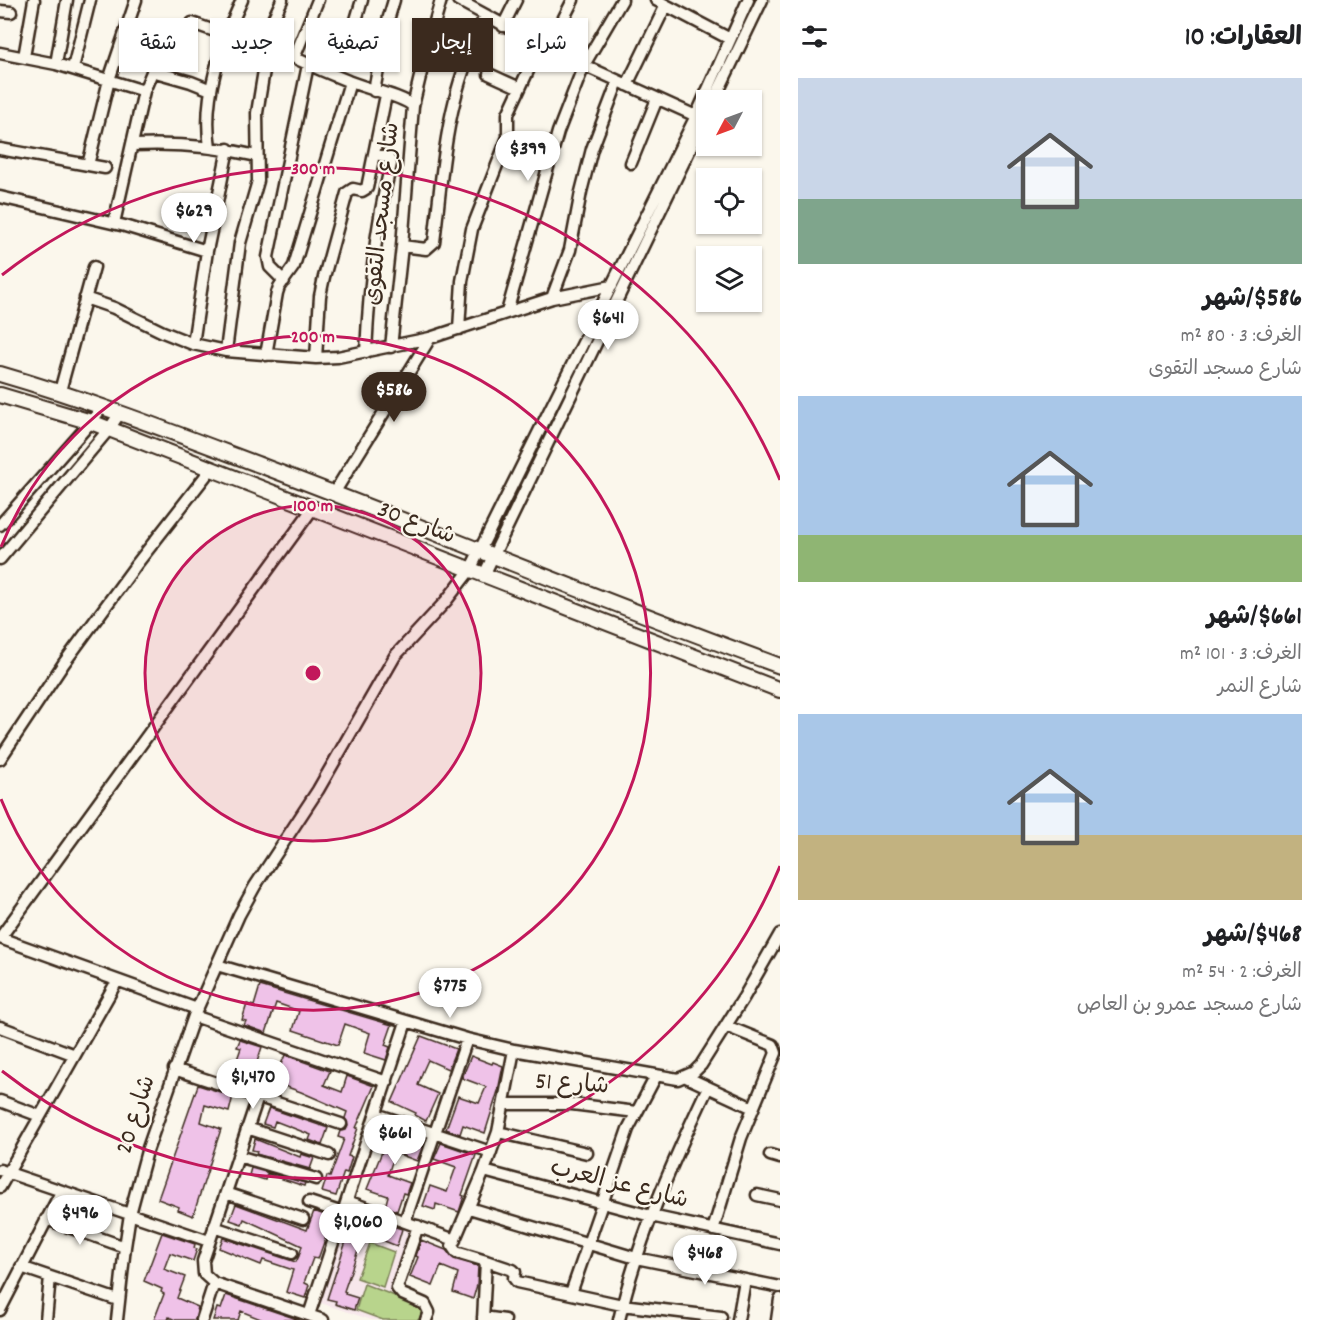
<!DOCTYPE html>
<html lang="ar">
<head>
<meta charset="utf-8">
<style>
	:root { --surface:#fff; --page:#f6f6f6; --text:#202124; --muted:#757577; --accent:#3b2a1e }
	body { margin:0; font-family:Dekko,"Playpen Sans Arabic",sans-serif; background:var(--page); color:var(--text); direction:rtl; height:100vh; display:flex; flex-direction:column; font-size:22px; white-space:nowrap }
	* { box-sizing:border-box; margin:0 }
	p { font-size:20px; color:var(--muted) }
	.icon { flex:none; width:33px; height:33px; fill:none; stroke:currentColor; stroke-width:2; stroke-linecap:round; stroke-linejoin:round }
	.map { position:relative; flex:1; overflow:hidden; direction:ltr }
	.drawer { display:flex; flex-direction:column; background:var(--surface); width:540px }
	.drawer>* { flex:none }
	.hud { position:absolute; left:18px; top:18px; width:570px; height:54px; direction:rtl; display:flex; gap:12px }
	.needle { width:39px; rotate:229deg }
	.controls { position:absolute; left:696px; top:90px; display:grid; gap:12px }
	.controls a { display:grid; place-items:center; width:66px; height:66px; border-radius:0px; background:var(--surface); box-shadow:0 2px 4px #0004; font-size:30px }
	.price { position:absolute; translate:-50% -51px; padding:0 14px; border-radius:21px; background:#fff; color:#222; font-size:20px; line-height:39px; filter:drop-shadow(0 2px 3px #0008) }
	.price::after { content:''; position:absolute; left:50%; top:36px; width:18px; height:14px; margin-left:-9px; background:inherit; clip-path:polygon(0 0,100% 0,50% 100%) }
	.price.current { background:var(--accent); color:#fff }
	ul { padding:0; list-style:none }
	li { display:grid; align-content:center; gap:12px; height:318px; padding:0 18px }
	li span { display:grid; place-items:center; height:186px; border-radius:0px; color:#555 }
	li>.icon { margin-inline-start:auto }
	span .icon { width:108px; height:108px; fill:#fffc; stroke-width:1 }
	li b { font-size:26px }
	h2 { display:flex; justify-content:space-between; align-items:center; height:72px; padding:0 18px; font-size:26px }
	.chip { padding:0 21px; border-radius:0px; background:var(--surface); box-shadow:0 2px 4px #0004; font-size:21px; line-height:54px }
	.chip.current { background:var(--accent); color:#fff }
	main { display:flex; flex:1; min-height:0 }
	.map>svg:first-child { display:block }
	.built { fill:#f7e7eb }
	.green { fill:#b8d48c; stroke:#7a7f55; stroke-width:1.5 }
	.building { fill:#efc2e8; stroke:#3b2a1e; stroke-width:1.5 }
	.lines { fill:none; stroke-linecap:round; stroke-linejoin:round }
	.minor-casing { stroke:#3b2a1e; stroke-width:15 }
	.tertiary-casing { stroke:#3b2a1e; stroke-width:18 }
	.minor { stroke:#fbf7ec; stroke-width:10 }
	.tertiary { stroke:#fbf7ec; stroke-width:14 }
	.ring { fill:none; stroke:#c2185b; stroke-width:3 }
	.labels { text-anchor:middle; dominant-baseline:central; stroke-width:4.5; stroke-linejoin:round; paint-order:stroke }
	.street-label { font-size:24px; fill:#3b2a1e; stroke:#fbf7ec }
	.centre { fill:#c2185b; stroke:#fbf7ec; stroke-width:3 }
	.ring-label { font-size:18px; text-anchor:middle; font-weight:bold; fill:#c2185b; stroke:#fbf7ec; stroke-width:4.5; stroke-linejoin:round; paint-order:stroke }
</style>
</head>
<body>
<main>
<section class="drawer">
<h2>العقارات: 10<svg class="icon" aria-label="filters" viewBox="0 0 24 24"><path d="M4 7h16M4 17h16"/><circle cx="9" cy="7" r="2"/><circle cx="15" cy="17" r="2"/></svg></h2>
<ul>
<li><span style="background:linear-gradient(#c9d6e8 65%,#7fa58c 0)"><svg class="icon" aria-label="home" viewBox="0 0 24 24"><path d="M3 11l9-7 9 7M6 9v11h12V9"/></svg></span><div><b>$586/شهر</b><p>الغرف: 3 · 80 m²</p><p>شارع مسجد التقوى</p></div></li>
<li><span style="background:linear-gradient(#a9c7e8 75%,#8fb573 0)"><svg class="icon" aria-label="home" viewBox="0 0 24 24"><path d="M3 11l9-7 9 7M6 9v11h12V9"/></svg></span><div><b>$661/شهر</b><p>الغرف: 3 · 101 m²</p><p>شارع النمر</p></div></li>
<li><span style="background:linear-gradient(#a9c7e8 65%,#c2b280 0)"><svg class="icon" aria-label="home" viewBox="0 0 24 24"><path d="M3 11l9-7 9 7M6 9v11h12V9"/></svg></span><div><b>$468/شهر</b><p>الغرف: 2 · 54 m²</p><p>شارع مسجد عمرو بن العاص</p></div></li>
</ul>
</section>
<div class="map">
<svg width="780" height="1320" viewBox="0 0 780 1320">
	<rect width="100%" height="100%" fill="#fbf7ec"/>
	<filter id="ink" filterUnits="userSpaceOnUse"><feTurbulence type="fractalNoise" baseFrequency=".0167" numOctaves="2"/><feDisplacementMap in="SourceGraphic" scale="12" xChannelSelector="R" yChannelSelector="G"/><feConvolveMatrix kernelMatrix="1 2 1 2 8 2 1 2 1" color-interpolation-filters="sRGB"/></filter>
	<g filter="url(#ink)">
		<!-- built -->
		<path class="built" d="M347,1201L417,1227L396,1286L425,1305V1320H372L315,1301Z"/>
		<!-- green -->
		<path class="green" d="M370,1243L394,1252L383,1287L357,1278Z
			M364,1284L423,1307L419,1320H383L356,1310Z"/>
		<!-- building -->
		<path class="building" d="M260,986L392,1025L385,1045L390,1047L386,1060L364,1053L370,1033L345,1024L338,1045L293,1030L299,1011L276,1003L266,1033L244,1025L246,1021L242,1020L247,1004L254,1006Z
			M421,1036L456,1049L448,1069L428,1060L423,1071L418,1085L438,1094L426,1121L415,1115L416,1113L392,1102Z
			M240,1040L262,1047L257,1062L267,1066L279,1069L285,1055L330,1071L324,1085L342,1092L347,1076L374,1086L356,1128H358L348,1156L352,1157L347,1173L344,1172L336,1196L322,1192L327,1176L330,1177L344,1139L338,1137L340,1131L346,1130L348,1126L345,1118L347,1112L301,1092L234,1068L241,1048L237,1047Z
			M471,1056L492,1064L493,1062L503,1066L498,1091L485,1133L463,1125L460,1134L446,1129L458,1096L479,1103L486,1087L462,1078Z
			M198,1085L233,1096L229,1112L205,1105L201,1122L221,1129L193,1216L178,1210L179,1207L158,1199Z
			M269,1108L328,1128L322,1145L309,1140L311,1135L275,1121L273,1127L263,1124Z
			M392,1127L425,1140L417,1161L396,1153L391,1165L388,1175L410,1183L406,1194L403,1193L397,1211L385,1207L388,1196L367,1189Z
			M255,1139L300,1157L301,1154L314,1158L310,1169L256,1154L257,1151L252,1150Z
			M441,1143L476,1155L462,1195L464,1196L459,1212L436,1204L435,1210L423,1206L430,1186L447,1192L456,1167L434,1159Z
			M251,1168L305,1183L304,1186L267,1174L265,1180L249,1175Z
			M236,1204L307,1230L314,1211L330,1217L329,1219L332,1220L318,1259L313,1258L305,1280V1283L309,1285L305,1298L286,1292L293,1270L263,1260L261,1265L219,1248L223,1238L296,1262L299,1256L302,1246L244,1219L242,1224L230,1220Z
			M355,1214L402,1229L397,1246L364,1233L344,1291L346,1292L345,1294L358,1298L354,1310L335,1304L336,1301L327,1299Z
			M162,1233L195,1244L194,1248L197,1249L193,1261L170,1253L164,1269L185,1277L177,1298L198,1307L195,1320H175L169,1317L168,1320H154L164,1294L161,1292L162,1289L144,1281Z
			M421,1240L446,1250L454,1259L478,1266L477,1285L473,1299L453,1292L458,1273L441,1266L433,1286L410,1277L418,1257L416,1256Z
			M226,1295L300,1320H263L241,1311L238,1320H213L217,1308L221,1309Z"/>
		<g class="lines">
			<defs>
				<path id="minor" d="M458,0L548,49L696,116
					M656,0L730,39
					M0,11L11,12
					M192,23L226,35
					M231,23C268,46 307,65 348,81C364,88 403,96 413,106L402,246L391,347
					M503,26L516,0
					M262,43L282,0
					M548,49L573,0
					M347,50L362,0
					M0,53L56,64L144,91
					M24,57L34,0
					M294,58L318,0
					M56,64L67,0
					M73,68L90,0
					M152,71L191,82L211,90
					M489,74L520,88
					M627,85L666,5
					M374,91L386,27L394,0
					M714,100L762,0
					M413,106L424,60L441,0
					M133,145C175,143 215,146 257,156
					M210,147C202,96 221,45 242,0
					M0,149L105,168
					M631,163L657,99
					M88,165L109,80L136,0
					M0,197L125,226L207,251
					M114,223L144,91L166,39
					M402,246L426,249L434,242C440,194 443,146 455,99C462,70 473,43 485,16
					M284,281L270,267L268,257L308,65
					M85,298L114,308L163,332L193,344L226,351L316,358L338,357L430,338L552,298L612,286
					M552,298L570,250L581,192L592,149L618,81
					M507,312L558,132L584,65L622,0
					M459,329L462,281L472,229L508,137V114L540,45
					M193,344L207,251L228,149
					M226,351L240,243L258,181L257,113L268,46
					M366,352C369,288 375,227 391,164L388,157L375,154
					M266,355L277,293L279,287L294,266L350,82
					M316,358L320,296L324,277L347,193L353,189L362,191L367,188L386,95
					M60,391L94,267
					M334,493L430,338
					M0,525L91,422L103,406
					M0,559L109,429L120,413
					M484,575L706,116
					M0,759L64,663L136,565L211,469
					M0,938L313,508
					M0,938L197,1009
					M217,965L467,1039L514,1050L678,1079L694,1072L701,1065L744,997L780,934
					M194,1016L387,1082
					M0,1027L75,1055
					M174,1069L341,1124
					M686,1077L753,1108
					M258,1097L203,1261L204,1274L214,1283L323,1320
					M0,1101L40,1116
					M505,1104H572L636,1112
					M376,1114L491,1152
					M247,1128L329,1155
					M498,1132L587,1153
					M770,1155L780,1158
					M238,1156L316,1179
					M0,1170L209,1241
					M484,1171L651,1216L780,1244
					M0,1187L117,981
					M226,1193L303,1219
					M757,1195L780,1200
					M347,1201L455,1240
					M309,1202L343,1213
					M469,1208L636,1258L780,1287
					M46,1219L125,1247
					M405,1221L467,1039
					M418,1226L397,1288L402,1294L425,1304L429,1312L426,1320
					M214,1227L292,1253
					M713,1230L741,1138L776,1053L773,1045L726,1026
					M486,1261L513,1270L515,1272L514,1278L517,1282L622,1305L721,1317
					M21,1267L118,1300
					M571,1293L628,1129L656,1076
					M0,1310L61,1192
					M309,1315L406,1022
					M483,1317L505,1320
					M46,1320L50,1277
					M117,1320L125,1247L130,1214L147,1151L194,1016L239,915L255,886L318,790L395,656L446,601L470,570L696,116L748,0
					M202,1320L214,1283
					M483,1320L486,1261L456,1252L452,1246L484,1171L498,1132L514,1050
					M619,1320C638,1239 672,1163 708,1087
					M738,1320L745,1280
					M777,1320L780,1299"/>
				<path id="tertiary" d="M0,374C90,400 177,434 265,467C437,532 607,603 780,666
					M0,395L91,422L780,690"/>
			</defs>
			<!-- minor casing -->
			<use href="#minor" class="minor-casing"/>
			<!-- tertiary casing -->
			<use href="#tertiary" class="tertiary-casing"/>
			<!-- minor -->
			<use href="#minor" class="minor"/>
			<!-- tertiary -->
			<use href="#tertiary" class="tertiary"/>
		</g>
	</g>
	<!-- distance rings -->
	<circle cx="313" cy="673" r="168" fill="#c2185b" fill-opacity=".12"/>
	<g class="ring">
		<circle cx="313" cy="673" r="168"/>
		<path d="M1 547A337 337 0 1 1 1 799"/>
		<path d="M780 866A505 505 0 0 1 2 1071M2 275A505 505 0 0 1 780 480"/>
	</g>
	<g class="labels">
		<!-- street labels -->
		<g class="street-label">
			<text transform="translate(383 214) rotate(-84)">شارع مسجد التقوى</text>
			<text transform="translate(416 524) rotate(21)">شارع 30</text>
			<text transform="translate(572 1085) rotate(4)">شارع 51</text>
			<text transform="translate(137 1115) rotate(-72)">شارع 20</text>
			<text transform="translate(619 1185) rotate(14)">شارع عز العرب</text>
		</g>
	</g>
	<circle cx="313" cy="673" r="9" class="centre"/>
	<g class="ring-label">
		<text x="313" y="174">300 m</text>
		<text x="313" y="342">200 m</text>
		<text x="313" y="511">100 m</text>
	</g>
</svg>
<div class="controls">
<a><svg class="needle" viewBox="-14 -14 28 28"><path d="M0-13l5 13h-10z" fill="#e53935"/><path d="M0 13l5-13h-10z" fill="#757577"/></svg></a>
<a><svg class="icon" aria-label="locate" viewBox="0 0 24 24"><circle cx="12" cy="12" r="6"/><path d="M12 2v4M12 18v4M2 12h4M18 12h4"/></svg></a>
<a><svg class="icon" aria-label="layers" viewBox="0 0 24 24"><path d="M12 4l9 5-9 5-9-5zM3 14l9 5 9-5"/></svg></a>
</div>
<b class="price" style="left:528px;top:182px">$399</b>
<b class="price" style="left:194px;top:244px">$629</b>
<b class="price" style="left:608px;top:351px">$641</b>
<b class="price current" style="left:394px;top:423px">$586</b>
<b class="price" style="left:450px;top:1019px">$775</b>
<b class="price" style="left:253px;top:1110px">$1,470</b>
<b class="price" style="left:395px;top:1166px">$661</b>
<b class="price" style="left:80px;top:1246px">$496</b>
<b class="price" style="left:358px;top:1255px">$1,060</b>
<b class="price" style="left:705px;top:1286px">$468</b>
<div class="hud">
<a class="chip">شراء</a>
<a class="chip current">إيجار</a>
<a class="chip">تصفية</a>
<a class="chip">جديد</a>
<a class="chip">شقة</a>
</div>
</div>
</main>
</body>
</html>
